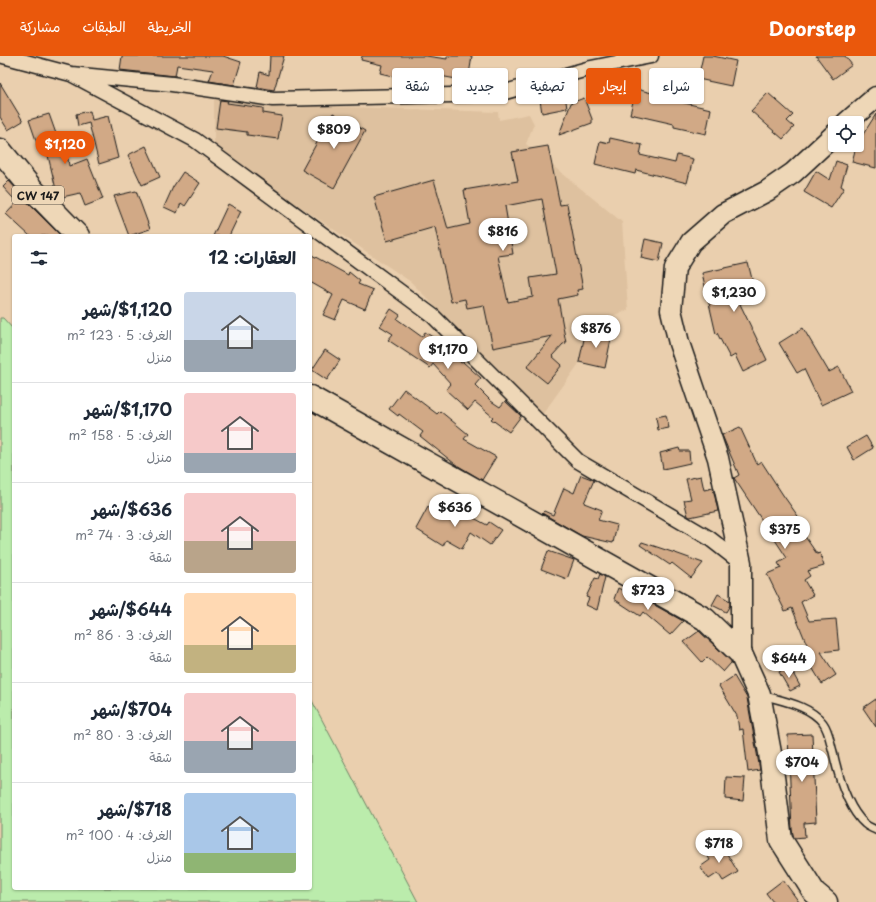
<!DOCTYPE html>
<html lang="ar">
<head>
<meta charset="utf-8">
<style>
	:root { --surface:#fff; --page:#f6f6f7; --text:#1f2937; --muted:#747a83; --line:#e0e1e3; --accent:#ea580c }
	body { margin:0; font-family:"Playpen Sans","Playpen Sans Arabic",sans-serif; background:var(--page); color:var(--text); direction:rtl; height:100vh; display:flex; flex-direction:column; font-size:15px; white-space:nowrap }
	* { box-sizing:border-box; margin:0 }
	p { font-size:13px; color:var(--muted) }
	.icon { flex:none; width:22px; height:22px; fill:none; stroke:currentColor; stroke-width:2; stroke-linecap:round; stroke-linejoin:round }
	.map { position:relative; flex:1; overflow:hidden; direction:ltr }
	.drawer { position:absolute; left:12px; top:178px; width:300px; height:656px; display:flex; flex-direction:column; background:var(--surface); border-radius:4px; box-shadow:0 1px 3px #0004; direction:rtl }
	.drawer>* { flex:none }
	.banner { position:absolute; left:324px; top:12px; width:380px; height:36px; direction:rtl; display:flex; gap:8px }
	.buttons { position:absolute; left:828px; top:60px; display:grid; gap:8px }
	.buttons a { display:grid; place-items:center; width:36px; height:36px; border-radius:4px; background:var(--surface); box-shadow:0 1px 3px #0004; font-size:20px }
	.price { position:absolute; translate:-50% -34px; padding:0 9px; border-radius:14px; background:#fff; color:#222; font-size:13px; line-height:26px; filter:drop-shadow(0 1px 2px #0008) }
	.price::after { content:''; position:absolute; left:50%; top:24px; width:12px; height:9px; margin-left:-6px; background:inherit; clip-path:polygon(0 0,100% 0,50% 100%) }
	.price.current { background:var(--accent); color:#fff }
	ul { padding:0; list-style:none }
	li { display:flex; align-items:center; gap:12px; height:100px; padding:0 16px }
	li+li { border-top:1px solid var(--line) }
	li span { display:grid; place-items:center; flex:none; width:112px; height:80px; border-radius:4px; color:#555 }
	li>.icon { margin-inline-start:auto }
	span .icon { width:48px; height:48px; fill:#fffc; stroke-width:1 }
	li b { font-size:17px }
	h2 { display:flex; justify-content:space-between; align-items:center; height:48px; padding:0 16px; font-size:17px }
	.pill { padding:0 14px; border-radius:4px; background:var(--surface); box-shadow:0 1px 3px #0004; font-size:14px; line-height:36px }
	.pill.current { background:var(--accent); color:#fff }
	header { display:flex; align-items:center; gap:24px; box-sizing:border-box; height:56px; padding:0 20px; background:var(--accent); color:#fff }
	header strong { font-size:19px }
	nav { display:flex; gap:22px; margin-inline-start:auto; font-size:14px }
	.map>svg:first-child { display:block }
	.built { fill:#dec19f }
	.green { fill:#bbecac; stroke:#6c8464 }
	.building { fill:#d1a986; stroke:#1c1c1c; fill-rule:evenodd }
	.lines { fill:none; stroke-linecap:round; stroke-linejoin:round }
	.lane-casing { stroke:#1c1c1c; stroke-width:10 }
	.street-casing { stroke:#1c1c1c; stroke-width:17 }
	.secondary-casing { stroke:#1c1c1c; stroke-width:23 }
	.primary-casing { stroke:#1c1c1c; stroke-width:25 }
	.lane { stroke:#eed7b7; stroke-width:7 }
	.street { stroke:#eed7b7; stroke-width:14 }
	.secondary { stroke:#eed7b7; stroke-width:20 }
	.primary { stroke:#eed7b7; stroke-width:22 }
	.labels { text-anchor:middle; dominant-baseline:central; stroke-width:3; stroke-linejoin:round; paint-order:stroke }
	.shield { fill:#eed7b7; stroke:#5b544a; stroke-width:1 }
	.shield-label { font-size:11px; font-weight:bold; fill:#1c1c1c }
</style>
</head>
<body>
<header>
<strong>Doorstep</strong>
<nav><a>الخريطة</a><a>الطبقات</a><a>مشاركة</a></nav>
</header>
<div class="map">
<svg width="876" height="846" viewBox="0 0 876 846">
	<rect width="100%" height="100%" fill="#eacfae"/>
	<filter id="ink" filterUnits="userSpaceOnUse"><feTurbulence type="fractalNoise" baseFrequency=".025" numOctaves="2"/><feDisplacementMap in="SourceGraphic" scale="8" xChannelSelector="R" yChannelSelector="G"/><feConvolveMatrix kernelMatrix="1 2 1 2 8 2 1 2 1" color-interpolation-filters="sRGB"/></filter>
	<g filter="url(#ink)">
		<!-- built -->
		<path class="built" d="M214,43L294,52L317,50L498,56L499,64L529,58L534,68L526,88L622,166L628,254L595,266L578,309L542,359L411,226L214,92Z"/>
		<!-- green -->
		<path class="green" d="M0,262H3L14,274V832H310V641L418,846H0Z"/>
		<!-- building -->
		<path class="building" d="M122,0H223L241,6L234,29L209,25L213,14L177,9L175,20L120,14Z
			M270,0H284L274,34L257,31L260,16L269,19Z
			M362,0H426L447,3V0H472L468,25L411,15L409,24L380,17L382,9L361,4Z
			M703,0H713L736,5L731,30L698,23Z
			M816,0H845L852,9L833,23Z
			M0,27L23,65L8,74L0,61Z
			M636,33L668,41L667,43L711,53L706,78L674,71V68L630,58Z
			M768,37L793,59L787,65L794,71L783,83L751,55Z
			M565,39L567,52L542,57L540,44Z
			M584,42L592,63V67L559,79L571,47Z
			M220,44L228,45L227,47L263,52V57L282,60L278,83L247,79V76L216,72Z
			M90,55L92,64L108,60L118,102L99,108L89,67L78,70L76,58Z
			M333,57L365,75L334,132L302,114Z
			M49,58L65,103H68L69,110L87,103L103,143L85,150L80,137L58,142L46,91L39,93L29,64Z
			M876,58V112L852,106L859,79L862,80Z
			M610,82L642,89L640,99L675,107L677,99L693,103L687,127L636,114L635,118L595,108L600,85L609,87Z
			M146,90L160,121L142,129L128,99Z
			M548,90L560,149L567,148L583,233L577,234L578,239L558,243L566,287L563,288L552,300L562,309L547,327L527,311L552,280L493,292L484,249L467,252L465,243L451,246L435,171L387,185L374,141L434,124L448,173L470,168L464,134L518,125L512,96ZM542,143L556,218L530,222L533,241L508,246L498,200L513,198L505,150Z
			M836,105L847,109L841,130L844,132L831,152L804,136L816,115L830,124Z
			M183,116L200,127L185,150L181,147L177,157L164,151L173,131Z
			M9,125L19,136L13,142L3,131Z
			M136,135L150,173L129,180L114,140Z
			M22,141L61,180H30L6,158Z
			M228,148L241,155L229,180H213Z
			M645,183L663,187L659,206L641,202Z
			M310,198L348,219L349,216L360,225L358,228L373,234L365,253L344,244L335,264L323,259L333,239L310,226Z
			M748,207L756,239L740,248L767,304L743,316L735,299L730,302L717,277L716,278L702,217Z
			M391,253L400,259L397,263L422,281L425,276L443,288L461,307L463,306L481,322L475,329L491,345L500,351L505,345L521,360L509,376L491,363L493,361L475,346L468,354L446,334L451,328L433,308L430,312L388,284L393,278L380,270Z
			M803,272L829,316L839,311L851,335L821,349L804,313L797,317L779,287Z
			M586,274L612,278L605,312L579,306Z
			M325,294L340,304L327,324L312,314Z
			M404,333L437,358L440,355L468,378L464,383L496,401L482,424L455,408L420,380L423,376L399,358L398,360L389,353Z
			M666,359L669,372L658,374L656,361Z
			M740,371L757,408L761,405L783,439L800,463L795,466L817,498L820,497L824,510L807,515L810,520L804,524L813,539L801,546L809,565L836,563L839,594L821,596L836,619L822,628L810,608L814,606L792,552L785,555L767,518L781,512L778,507L787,502L734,422L739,419L722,379Z
			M866,380L873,392L854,404L847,391Z
			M679,392L680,395H689L690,407L663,413L660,397Z
			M581,419L594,424L584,447L602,454L598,464L617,469L613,487L582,480L542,457L544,455L553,459L564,432L574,437Z
			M701,420L704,434L713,432L718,455L690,461L688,460L684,444L691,443L686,423Z
			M428,451L452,465L459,454L487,469L489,466L501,474L490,489L471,476L462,493L446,484L443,490L416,473Z
			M642,486L678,498L703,507L691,522L672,507L670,509L640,489Z
			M548,495L574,504L567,523L541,513Z
			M600,518L605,521L597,554L586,549L589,542L586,541L595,522L598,523Z
			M618,532L632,539L633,537L683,565L670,579L643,556L640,560L614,543Z
			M718,538L730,545V549L726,556L712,549Z
			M699,575L731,605V607L723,616L707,601L702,606L684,586Z
			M789,610L800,630L790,635L779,616Z
			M734,620L747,642L760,714L748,716L743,673L739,674L737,660L719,630Z
			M876,643V671L863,652Z
			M812,678L816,766L804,767L805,781L794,782L792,774L788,679Z
			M726,721L745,722L743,745L725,743Z
			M721,788L738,816L723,825L718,817L709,823L700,811L710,804L706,797Z
			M783,824L799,846H773L766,837Z"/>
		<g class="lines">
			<defs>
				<path id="lane" d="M762,639C782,645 809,649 823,667C829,675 830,686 833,696C838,719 847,752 865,768C868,771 872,772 876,774"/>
				<path id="street" d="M3,0L71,18L172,28L273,43L498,38L591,12L651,0
					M71,18L195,84L433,260L578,405L709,482L741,507"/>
				<path id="secondary" d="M846,67L876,41
					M741,598V507L718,402L679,287L671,254L675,212L691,186L723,158L767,135L793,117L835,78"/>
				<path id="primary" d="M0,94L33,134L78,180
					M310,341L705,563L741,598L759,638L770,697L781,784L814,836L826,846"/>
			</defs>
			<!-- lane casing -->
			<use href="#lane" class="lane-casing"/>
			<!-- street casing -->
			<use href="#street" class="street-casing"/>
			<!-- secondary casing -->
			<use href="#secondary" class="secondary-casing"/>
			<!-- primary casing -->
			<use href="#primary" class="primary-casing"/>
			<!-- lane -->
			<use href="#lane" class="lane"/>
			<!-- street -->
			<use href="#street" class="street"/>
			<!-- secondary -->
			<use href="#secondary" class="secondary"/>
			<!-- primary -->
			<use href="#primary" class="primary"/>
		</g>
	</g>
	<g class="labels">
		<!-- shield labels -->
		<rect class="shield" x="12" y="130" width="52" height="18" rx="3"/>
		<g class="shield-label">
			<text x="38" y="139">CW 147</text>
		</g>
	</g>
</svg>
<div class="buttons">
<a><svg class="icon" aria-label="locate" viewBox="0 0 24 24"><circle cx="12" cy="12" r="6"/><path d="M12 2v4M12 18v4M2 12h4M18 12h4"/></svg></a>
</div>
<b class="price" style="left:334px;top:94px">$809</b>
<b class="price current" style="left:65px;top:109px">$1,120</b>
<b class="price" style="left:503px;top:196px">$816</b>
<b class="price" style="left:734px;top:257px">$1,230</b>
<b class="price" style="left:596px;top:293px">$876</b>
<b class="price" style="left:448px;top:314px">$1,170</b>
<b class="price" style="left:455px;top:472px">$636</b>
<b class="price" style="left:785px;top:494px">$375</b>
<b class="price" style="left:648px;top:555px">$723</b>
<b class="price" style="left:789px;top:623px">$644</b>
<b class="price" style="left:802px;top:727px">$704</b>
<b class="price" style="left:719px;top:808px">$718</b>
<div class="banner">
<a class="pill">شراء</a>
<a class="pill current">إيجار</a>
<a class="pill">تصفية</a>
<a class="pill">جديد</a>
<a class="pill">شقة</a>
</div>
<section class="drawer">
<h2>العقارات: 12<svg class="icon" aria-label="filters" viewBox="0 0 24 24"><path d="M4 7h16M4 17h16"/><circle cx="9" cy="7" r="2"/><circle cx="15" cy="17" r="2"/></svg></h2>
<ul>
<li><span style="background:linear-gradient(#c9d6e8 60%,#9aa5b1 0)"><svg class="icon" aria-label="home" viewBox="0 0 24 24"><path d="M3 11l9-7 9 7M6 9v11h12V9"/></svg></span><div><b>$1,120/شهر</b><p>الغرف: 5 · 123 m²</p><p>منزل</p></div></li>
<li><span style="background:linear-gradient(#f6c9c9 75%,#9aa5b1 0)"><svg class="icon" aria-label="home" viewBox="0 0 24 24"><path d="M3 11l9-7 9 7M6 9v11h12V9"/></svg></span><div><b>$1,170/شهر</b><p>الغرف: 5 · 158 m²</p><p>منزل</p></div></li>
<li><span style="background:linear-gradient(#f6c9c9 60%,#b9a48a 0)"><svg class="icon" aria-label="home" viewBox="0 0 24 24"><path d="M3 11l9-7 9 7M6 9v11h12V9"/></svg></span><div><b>$636/شهر</b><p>الغرف: 3 · 74 m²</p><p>شقة</p></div></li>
<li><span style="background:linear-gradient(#ffd9b3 65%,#c2b280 0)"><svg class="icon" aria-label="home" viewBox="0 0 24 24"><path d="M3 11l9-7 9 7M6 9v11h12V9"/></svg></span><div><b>$644/شهر</b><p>الغرف: 3 · 86 m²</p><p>شقة</p></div></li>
<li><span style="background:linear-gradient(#f6c9c9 60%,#9aa5b1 0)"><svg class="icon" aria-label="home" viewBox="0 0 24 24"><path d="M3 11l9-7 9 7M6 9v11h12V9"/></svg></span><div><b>$704/شهر</b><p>الغرف: 3 · 80 m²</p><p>شقة</p></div></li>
<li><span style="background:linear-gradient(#a9c7e8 75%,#8fb573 0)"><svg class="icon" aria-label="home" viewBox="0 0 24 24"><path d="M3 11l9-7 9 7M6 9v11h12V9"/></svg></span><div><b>$718/شهر</b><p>الغرف: 4 · 100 m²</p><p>منزل</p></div></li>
</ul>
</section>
</div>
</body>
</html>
